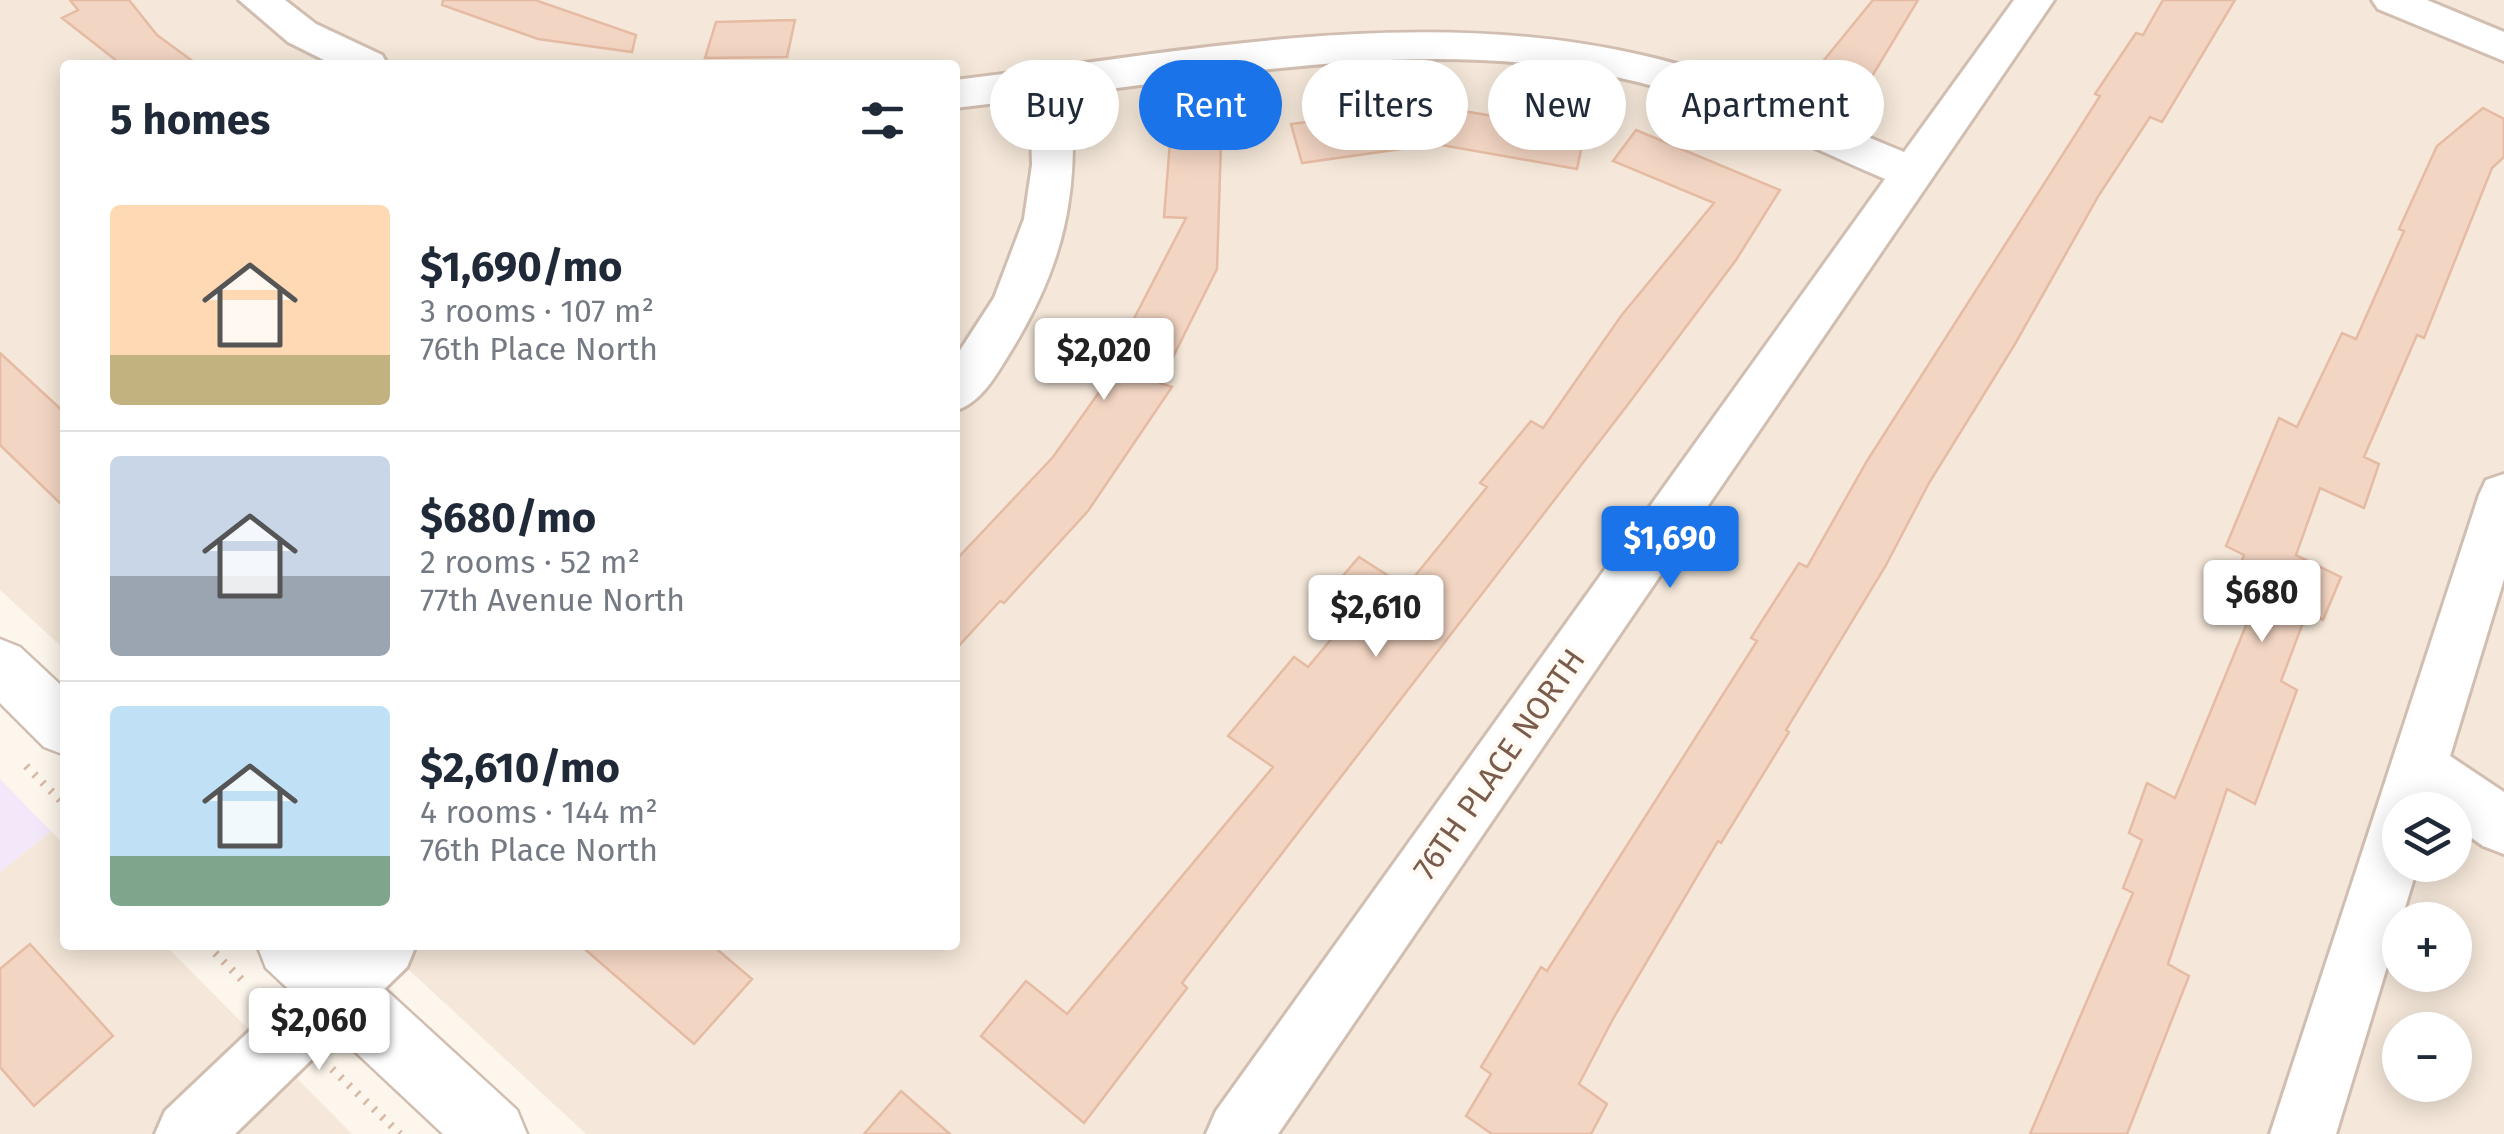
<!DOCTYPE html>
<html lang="en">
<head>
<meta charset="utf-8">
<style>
	:root { --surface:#fff; --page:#f6f6f7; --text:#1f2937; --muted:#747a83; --line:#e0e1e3; --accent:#1a73e8 }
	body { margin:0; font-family:"Fira Sans",sans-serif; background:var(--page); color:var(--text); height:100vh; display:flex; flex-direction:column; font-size:38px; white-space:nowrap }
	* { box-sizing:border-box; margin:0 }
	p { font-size:32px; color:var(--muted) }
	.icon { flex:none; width:55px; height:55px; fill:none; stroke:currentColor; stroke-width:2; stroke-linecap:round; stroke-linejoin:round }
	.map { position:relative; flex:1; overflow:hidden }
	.side { position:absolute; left:60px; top:60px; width:900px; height:890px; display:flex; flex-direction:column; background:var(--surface); border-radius:10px; box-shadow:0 5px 25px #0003 }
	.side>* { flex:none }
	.hud { position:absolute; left:990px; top:60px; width:950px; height:90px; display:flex; gap:20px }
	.fabs { position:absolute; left:2382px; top:792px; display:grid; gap:20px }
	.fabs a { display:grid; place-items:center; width:90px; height:90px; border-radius:50%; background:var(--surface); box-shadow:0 5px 25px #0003; font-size:50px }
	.price { position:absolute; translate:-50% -85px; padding:0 22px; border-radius:10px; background:#fff; color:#222; font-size:32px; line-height:65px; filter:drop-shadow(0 2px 5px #0008) }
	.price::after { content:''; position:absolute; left:50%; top:60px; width:30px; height:22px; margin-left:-15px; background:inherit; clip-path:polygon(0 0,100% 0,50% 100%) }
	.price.selected { background:var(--accent); color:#fff }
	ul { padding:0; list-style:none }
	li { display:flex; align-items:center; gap:30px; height:250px; padding:0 50px }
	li+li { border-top:2px solid var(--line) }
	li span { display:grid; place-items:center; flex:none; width:280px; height:200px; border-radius:10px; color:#555 }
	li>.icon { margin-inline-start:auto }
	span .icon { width:120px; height:120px; fill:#fffc; stroke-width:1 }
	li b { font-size:42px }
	h2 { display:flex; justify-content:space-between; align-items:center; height:120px; padding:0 50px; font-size:42px }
	.tag { padding:0 35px; border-radius:45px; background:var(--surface); box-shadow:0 5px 25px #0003; font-size:35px; line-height:90px }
	.tag.selected { background:var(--accent); color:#fff }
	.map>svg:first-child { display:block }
	.residential { fill:#f5e8da; fill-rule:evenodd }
	.education { fill:#f3e8fa }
	.building { fill:#f3d5c3; stroke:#e6bba3; stroke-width:2.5 }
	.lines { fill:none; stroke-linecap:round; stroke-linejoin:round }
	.minor-casing { stroke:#d1beb0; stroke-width:6 }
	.tertiary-casing { stroke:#d1beb0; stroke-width:5 }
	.path { stroke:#d9b8a5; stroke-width:8; stroke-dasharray:2.5 9; stroke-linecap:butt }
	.minor { fill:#fff; fill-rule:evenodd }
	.tertiary { fill:#fff; fill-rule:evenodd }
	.labels { text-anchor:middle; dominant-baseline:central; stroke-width:8; stroke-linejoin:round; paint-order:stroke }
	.street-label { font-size:32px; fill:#7a5c4d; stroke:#fffaf3 }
</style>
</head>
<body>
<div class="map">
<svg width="2504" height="1134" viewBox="0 0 2504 1134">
	<rect width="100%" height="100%" fill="#fdf6ec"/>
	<!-- residential -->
	<path class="residential" d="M0,0H2504V1134H586L382,945H955V65H65V650L0,590ZM2400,810H2455V865H2400ZM2400,920H2455V975H2400ZM2400,1030H2455V1085H2400Z
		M51,831L65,845V945H165L352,1134H0V872Z"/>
	<!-- education -->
	<path class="education" d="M0,779L51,831L0,872Z"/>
	<!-- building -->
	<path class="building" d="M70,0H129L157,35L198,65H122L62,18L78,10Z
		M443,0H535L636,35L632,52L538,39L442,5Z
		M1873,0H1918L1868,83L1820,65Z
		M2163,0H2235L2162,122L2150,117L2099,195L2015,344L1929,483L1885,567L1786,730L1789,732L1721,843L1718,841L1614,1017L1579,1084L1607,1104L1591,1134H1492L1466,1116L1491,1074L1481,1067L1541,967L1547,971L1757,641L1751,638L1799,563L1807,567L1867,461L2100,96L2095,94L2136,33L2143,35Z
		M795,20L787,57L705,58L716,22Z
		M1432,106L1585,131L1577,169L1436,144L1302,163L1291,124Z
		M2483,108L2504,119V157L2492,168L2424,338L2417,335L2364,457L2379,464L2364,508L2320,488L2296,555L2341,577L2323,620L2307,612L2281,681L2297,690L2255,804L2227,789L2168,964L2189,976L2127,1134H2030L2133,893L2123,888L2142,840L2129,833L2147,783L2175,798L2247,623L2233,616L2248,581L2236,576L2244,555L2226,546L2279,418L2297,427L2342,333L2356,339L2404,231L2399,229L2437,146Z
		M1636,130L1780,190L1736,260L1626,407L1182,983L1187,988L1084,1123L981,1036L1026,981L1067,1014L1273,767L1228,736L1294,657L1308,667L1357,608L1330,591L1359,557L1406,587L1487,487L1480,483L1531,421L1543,428L1621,316L1714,203L1613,161Z
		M1170,142H1221L1217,269L1160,383L1172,387L1088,511L1004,603L1000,601L955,650V561L1053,457L1137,339L1125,336L1186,218L1164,217Z
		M0,353L65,413V508L0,445Z
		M30,944L113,1036L34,1106L0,1067V969Z
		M580,945H712L752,979L694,1044Z
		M901,1091L950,1134H864Z"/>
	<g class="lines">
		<defs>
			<path id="minor" d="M239,0H285L316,24L382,55L388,65H334L288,42Z
				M2014,0H2054L1278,1134H1206L1216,1111L1885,179C1804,144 1723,103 1638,82C1451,35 1258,71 1071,94C1079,195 1064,264 1011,351C996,375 982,402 955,411V358L994,298L1024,219L1032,165L1030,99L955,108V80C1181,53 1415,3 1641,55C1732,75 1818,117 1904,152Z
				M2372,0H2427L2504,32V61L2378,9Z
				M2504,474V579L2450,756L2504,792V854L2483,846L2455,826V810H2400V865H2418L2336,1134H2270L2479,495L2486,480Z
				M340,945H416L407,967L235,1134H155L165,1111Z"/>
			<path id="tertiary" d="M0,639L20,647L65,689V755L44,747L0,703Z
				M257,945H337L517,1110L527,1134H443L266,968Z"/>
		</defs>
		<!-- minor casing -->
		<use href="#minor" class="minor-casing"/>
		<!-- tertiary casing -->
		<use href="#tertiary" class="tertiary-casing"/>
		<!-- path -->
		<path class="path" d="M26,766L65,805
			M207,945L245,983
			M332,1069L400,1134"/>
		<!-- minor -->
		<use href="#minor" class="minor"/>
		<!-- tertiary -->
		<use href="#tertiary" class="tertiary"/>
	</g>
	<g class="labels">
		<!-- street labels -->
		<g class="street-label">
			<text transform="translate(1499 764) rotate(-55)">76TH PLACE NORTH</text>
		</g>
	</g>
</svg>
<div class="fabs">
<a><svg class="icon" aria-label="layers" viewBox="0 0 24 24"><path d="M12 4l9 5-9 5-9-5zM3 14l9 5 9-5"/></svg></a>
<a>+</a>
<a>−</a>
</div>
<b class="price" style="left:1104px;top:403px">$2,020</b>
<b class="price selected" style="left:1670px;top:591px">$1,690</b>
<b class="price" style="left:2262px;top:645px">$680</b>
<b class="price" style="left:1376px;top:660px">$2,610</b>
<b class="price" style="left:319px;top:1073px">$2,060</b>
<div class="hud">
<a class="tag">Buy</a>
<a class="tag selected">Rent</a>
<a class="tag">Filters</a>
<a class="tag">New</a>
<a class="tag">Apartment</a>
</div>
<section class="side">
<h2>5 homes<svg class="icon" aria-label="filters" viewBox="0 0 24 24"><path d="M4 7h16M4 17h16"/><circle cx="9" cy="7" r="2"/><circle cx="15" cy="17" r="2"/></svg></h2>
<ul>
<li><span style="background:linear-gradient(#ffd9b3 75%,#c2b280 0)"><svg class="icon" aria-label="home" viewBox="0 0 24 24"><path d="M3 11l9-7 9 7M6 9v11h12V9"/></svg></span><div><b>$1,690/mo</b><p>3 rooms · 107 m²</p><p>76th Place North</p></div></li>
<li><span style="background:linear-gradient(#c9d6e8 60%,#9aa5b1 0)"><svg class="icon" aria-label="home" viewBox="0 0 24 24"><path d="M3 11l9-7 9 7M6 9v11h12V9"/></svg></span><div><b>$680/mo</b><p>2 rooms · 52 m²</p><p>77th Avenue North</p></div></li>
<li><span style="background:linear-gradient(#bfe0f5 75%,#7fa58c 0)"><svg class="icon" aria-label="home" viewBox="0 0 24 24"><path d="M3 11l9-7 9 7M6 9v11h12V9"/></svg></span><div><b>$2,610/mo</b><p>4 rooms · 144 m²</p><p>76th Place North</p></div></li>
</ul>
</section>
</div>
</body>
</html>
